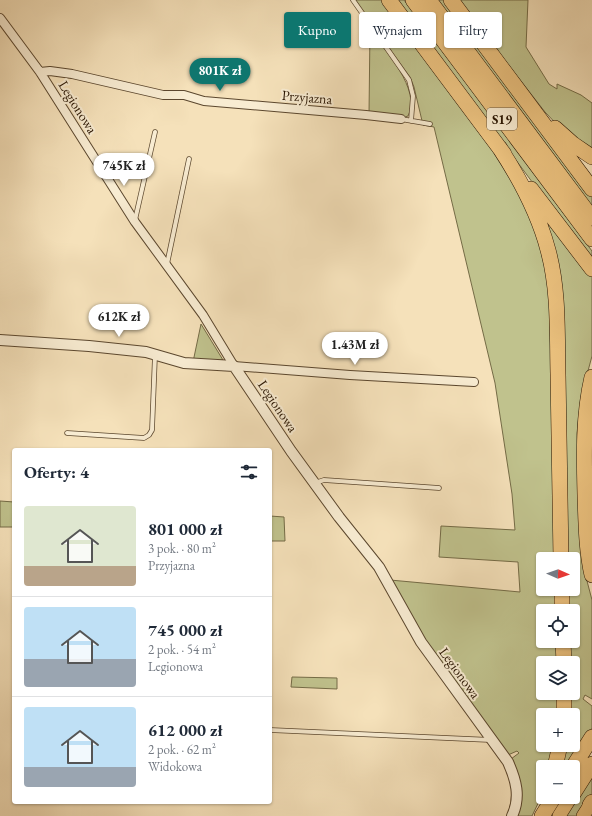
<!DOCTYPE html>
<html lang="pl">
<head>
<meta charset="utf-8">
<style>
	:root { --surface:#fff; --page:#f2f2f3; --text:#1f2937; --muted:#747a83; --line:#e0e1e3; --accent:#0f766e }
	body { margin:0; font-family:"EB Garamond",serif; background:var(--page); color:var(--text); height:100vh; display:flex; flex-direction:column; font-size:15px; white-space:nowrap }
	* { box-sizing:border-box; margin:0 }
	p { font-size:13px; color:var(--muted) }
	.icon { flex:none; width:22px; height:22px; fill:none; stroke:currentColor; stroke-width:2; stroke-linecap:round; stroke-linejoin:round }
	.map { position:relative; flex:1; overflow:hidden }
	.panel { position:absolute; left:12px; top:448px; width:260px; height:356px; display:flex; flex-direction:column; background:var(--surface); border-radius:4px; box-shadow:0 1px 3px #0004 }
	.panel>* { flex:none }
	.top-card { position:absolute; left:284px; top:12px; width:248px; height:36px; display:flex; gap:8px }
	.needle { width:26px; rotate:92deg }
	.controls { position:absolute; left:536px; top:552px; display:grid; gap:8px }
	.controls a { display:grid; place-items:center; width:44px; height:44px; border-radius:4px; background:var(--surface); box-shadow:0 1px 3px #0004; font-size:20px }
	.price { position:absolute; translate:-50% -34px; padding:0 9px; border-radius:14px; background:#fff; color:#222; font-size:13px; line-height:26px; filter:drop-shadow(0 1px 2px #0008) }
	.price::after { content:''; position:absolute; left:50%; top:24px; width:12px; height:9px; margin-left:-6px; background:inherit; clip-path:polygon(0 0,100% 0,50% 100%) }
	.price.selected { background:var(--accent); color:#fff }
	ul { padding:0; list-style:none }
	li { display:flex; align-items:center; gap:12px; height:100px; padding:0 12px }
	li+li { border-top:1px solid var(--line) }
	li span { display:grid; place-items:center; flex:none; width:112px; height:80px; border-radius:4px; color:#555 }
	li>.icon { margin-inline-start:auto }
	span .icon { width:48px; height:48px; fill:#fffc; stroke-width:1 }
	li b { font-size:17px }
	h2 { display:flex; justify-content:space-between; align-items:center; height:48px; padding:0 12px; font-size:17px }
	.tag { padding:0 14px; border-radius:4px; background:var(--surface); box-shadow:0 1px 3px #0004; font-size:14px; line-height:36px }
	.tag.selected { background:var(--accent); color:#fff }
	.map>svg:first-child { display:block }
	.green { fill:#c0c28d; stroke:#746b46 }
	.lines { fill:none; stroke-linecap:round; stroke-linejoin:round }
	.service-casing { stroke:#5b472e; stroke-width:5.5 }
	.minor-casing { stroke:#5b472e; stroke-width:10 }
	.tertiary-casing { stroke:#5b472e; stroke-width:12 }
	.primary-casing { stroke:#281400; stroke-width:14 }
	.motorway-casing { stroke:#281400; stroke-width:16 }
	.service { stroke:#f8ecd2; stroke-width:4 }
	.minor { stroke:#f8ecd2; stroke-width:8 }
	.tertiary { stroke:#f8ecd2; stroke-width:10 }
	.primary { stroke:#eac07d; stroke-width:13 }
	.motorway { stroke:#eac07d; stroke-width:15 }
	.labels { text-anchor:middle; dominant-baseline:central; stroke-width:4; stroke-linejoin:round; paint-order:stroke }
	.shield { fill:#f8ecd2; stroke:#66553f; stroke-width:1 }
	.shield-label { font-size:13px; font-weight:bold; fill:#281400 }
	.street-label { font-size:14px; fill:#281400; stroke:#f8ecd2 }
</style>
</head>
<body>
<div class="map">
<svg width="592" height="816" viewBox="0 0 592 816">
	<rect width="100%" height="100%" fill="#f5e1ba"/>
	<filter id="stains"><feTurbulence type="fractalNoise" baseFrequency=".005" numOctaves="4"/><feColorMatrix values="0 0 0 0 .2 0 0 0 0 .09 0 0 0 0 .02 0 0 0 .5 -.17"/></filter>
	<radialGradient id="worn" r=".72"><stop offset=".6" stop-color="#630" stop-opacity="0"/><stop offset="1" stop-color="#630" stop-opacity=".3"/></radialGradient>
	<!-- green -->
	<path class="green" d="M353,0H385L494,148L534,221L549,285L556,559H543V589H557V611H543V641H558L559,663H543V693H559V715H543V745H555L550,767H543V793L532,816H515L511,759L519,753L517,751L508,755L437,660L390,580L520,592L518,562L439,557L441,526L515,530L512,494L495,383L434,127L423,125L414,87L410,77L373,26L370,25Z
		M396,0H404L592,251V263L456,79Z
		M437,0H447L592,194V207Z
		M458,0H528L526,47L549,84L557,89V84L581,95L592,103V152L564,132L545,112Z
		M370,29C384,49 422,90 408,116L405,117L369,114Z
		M535,205L592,275V356L581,397L577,433L583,559L587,581L592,600V699L585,695L583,699L592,706V728L568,767H558L563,745H573V715H566L567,693H573V663H567V641H573V611H566V589H573V559H565L560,313Z
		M201,324L223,360L193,362Z
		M0,501L14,502V527H0Z
		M270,516L284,517L285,541H270Z
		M292,677L337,678V689L291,687Z
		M592,771V795L579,816H564Z"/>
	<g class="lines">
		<defs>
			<path id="service" d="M353,0L409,80L413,96L411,121
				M401,119L430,124
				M135,220L155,132
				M167,264L189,159
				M67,433L144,438L149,435L152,430L155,355
				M315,483L324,480L439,488
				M270,730L491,740"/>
			<path id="minor" d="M0,18L40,72L135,222L203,315L234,366L350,375L474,382
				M40,72L50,71L72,74L163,95H184L204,101L366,115L401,119"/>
			<path id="tertiary" d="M0,340L89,346L146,352L184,363L234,366L291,451L339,517L379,567L421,642L508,762C516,780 521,797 512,816"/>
			<path id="primary" d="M559,816L571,797
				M583,816L590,805"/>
			<path id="motorway" d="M389,0L504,154
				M413,0L592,239
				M429,0L592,218
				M451,0L592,189
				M555,128L573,144L592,157
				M499,147C520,179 538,212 548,250C559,290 557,333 558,374C559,436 560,497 561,559
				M531,189L592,269
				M592,377C583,416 584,455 585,495C586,522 586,549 592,575
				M562,589V611
				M563,641L564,663
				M564,715V693
				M555,767L560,745
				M573,767L592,737
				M573,794L592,764
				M590,805L592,802
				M542,816L554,797"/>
		</defs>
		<!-- service casing -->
		<use href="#service" class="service-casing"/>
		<!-- minor casing -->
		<use href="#minor" class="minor-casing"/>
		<!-- tertiary casing -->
		<use href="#tertiary" class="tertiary-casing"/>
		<!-- primary casing -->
		<use href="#primary" class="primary-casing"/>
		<!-- motorway casing -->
		<use href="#motorway" class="motorway-casing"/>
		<!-- service -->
		<use href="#service" class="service"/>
		<!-- minor -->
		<use href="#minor" class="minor"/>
		<!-- tertiary -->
		<use href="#tertiary" class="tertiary"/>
		<!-- primary -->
		<use href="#primary" class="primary"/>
		<!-- motorway -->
		<use href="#motorway" class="motorway"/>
	</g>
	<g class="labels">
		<!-- shield labels -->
		<rect class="shield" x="487" y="108" width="30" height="22" rx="3"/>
		<g class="shield-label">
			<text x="502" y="119">S19</text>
		</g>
		<!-- street labels -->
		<g class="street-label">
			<text transform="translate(307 97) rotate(5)">Przyjazna</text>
			<text transform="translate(78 107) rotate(58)">Legionowa</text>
			<text transform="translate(278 406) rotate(56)">Legionowa</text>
			<text transform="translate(460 673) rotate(54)">Legionowa</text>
		</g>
	</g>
	<rect width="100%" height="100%" filter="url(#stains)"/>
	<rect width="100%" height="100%" fill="url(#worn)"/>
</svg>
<div class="controls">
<a><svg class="needle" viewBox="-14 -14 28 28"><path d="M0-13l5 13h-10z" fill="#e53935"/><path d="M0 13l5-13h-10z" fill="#747a83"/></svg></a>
<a><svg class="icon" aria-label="locate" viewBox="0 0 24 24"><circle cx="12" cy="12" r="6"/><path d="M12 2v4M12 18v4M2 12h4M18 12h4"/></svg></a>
<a><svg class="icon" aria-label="layers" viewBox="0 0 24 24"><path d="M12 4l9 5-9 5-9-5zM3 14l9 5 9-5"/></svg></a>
<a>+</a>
<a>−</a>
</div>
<b class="price selected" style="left:220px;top:92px">801K zł</b>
<b class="price" style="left:124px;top:187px">745K zł</b>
<b class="price" style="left:119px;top:338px">612K zł</b>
<b class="price" style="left:355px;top:366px">1.43M zł</b>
<div class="top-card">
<a class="tag selected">Kupno</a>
<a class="tag">Wynajem</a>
<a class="tag">Filtry</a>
</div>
<section class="panel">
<h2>Oferty: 4<svg class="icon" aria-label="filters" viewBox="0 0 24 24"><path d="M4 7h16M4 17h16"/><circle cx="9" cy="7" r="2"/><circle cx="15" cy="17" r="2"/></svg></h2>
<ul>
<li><span style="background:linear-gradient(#dfe7d0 75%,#b9a48a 0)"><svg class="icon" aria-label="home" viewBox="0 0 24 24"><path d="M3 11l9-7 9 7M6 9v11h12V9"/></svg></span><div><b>801 000 zł</b><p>3 pok. · 80 m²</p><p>Przyjazna</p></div></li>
<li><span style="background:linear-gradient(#bfe0f5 65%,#9aa5b1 0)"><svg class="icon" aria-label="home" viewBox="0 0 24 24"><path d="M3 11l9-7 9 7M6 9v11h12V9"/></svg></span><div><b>745 000 zł</b><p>2 pok. · 54 m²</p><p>Legionowa</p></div></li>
<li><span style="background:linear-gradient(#bfe0f5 75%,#9aa5b1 0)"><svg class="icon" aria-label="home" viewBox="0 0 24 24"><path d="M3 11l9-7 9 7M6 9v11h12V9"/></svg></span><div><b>612 000 zł</b><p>2 pok. · 62 m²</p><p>Widokowa</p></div></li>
</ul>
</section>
</div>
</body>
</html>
